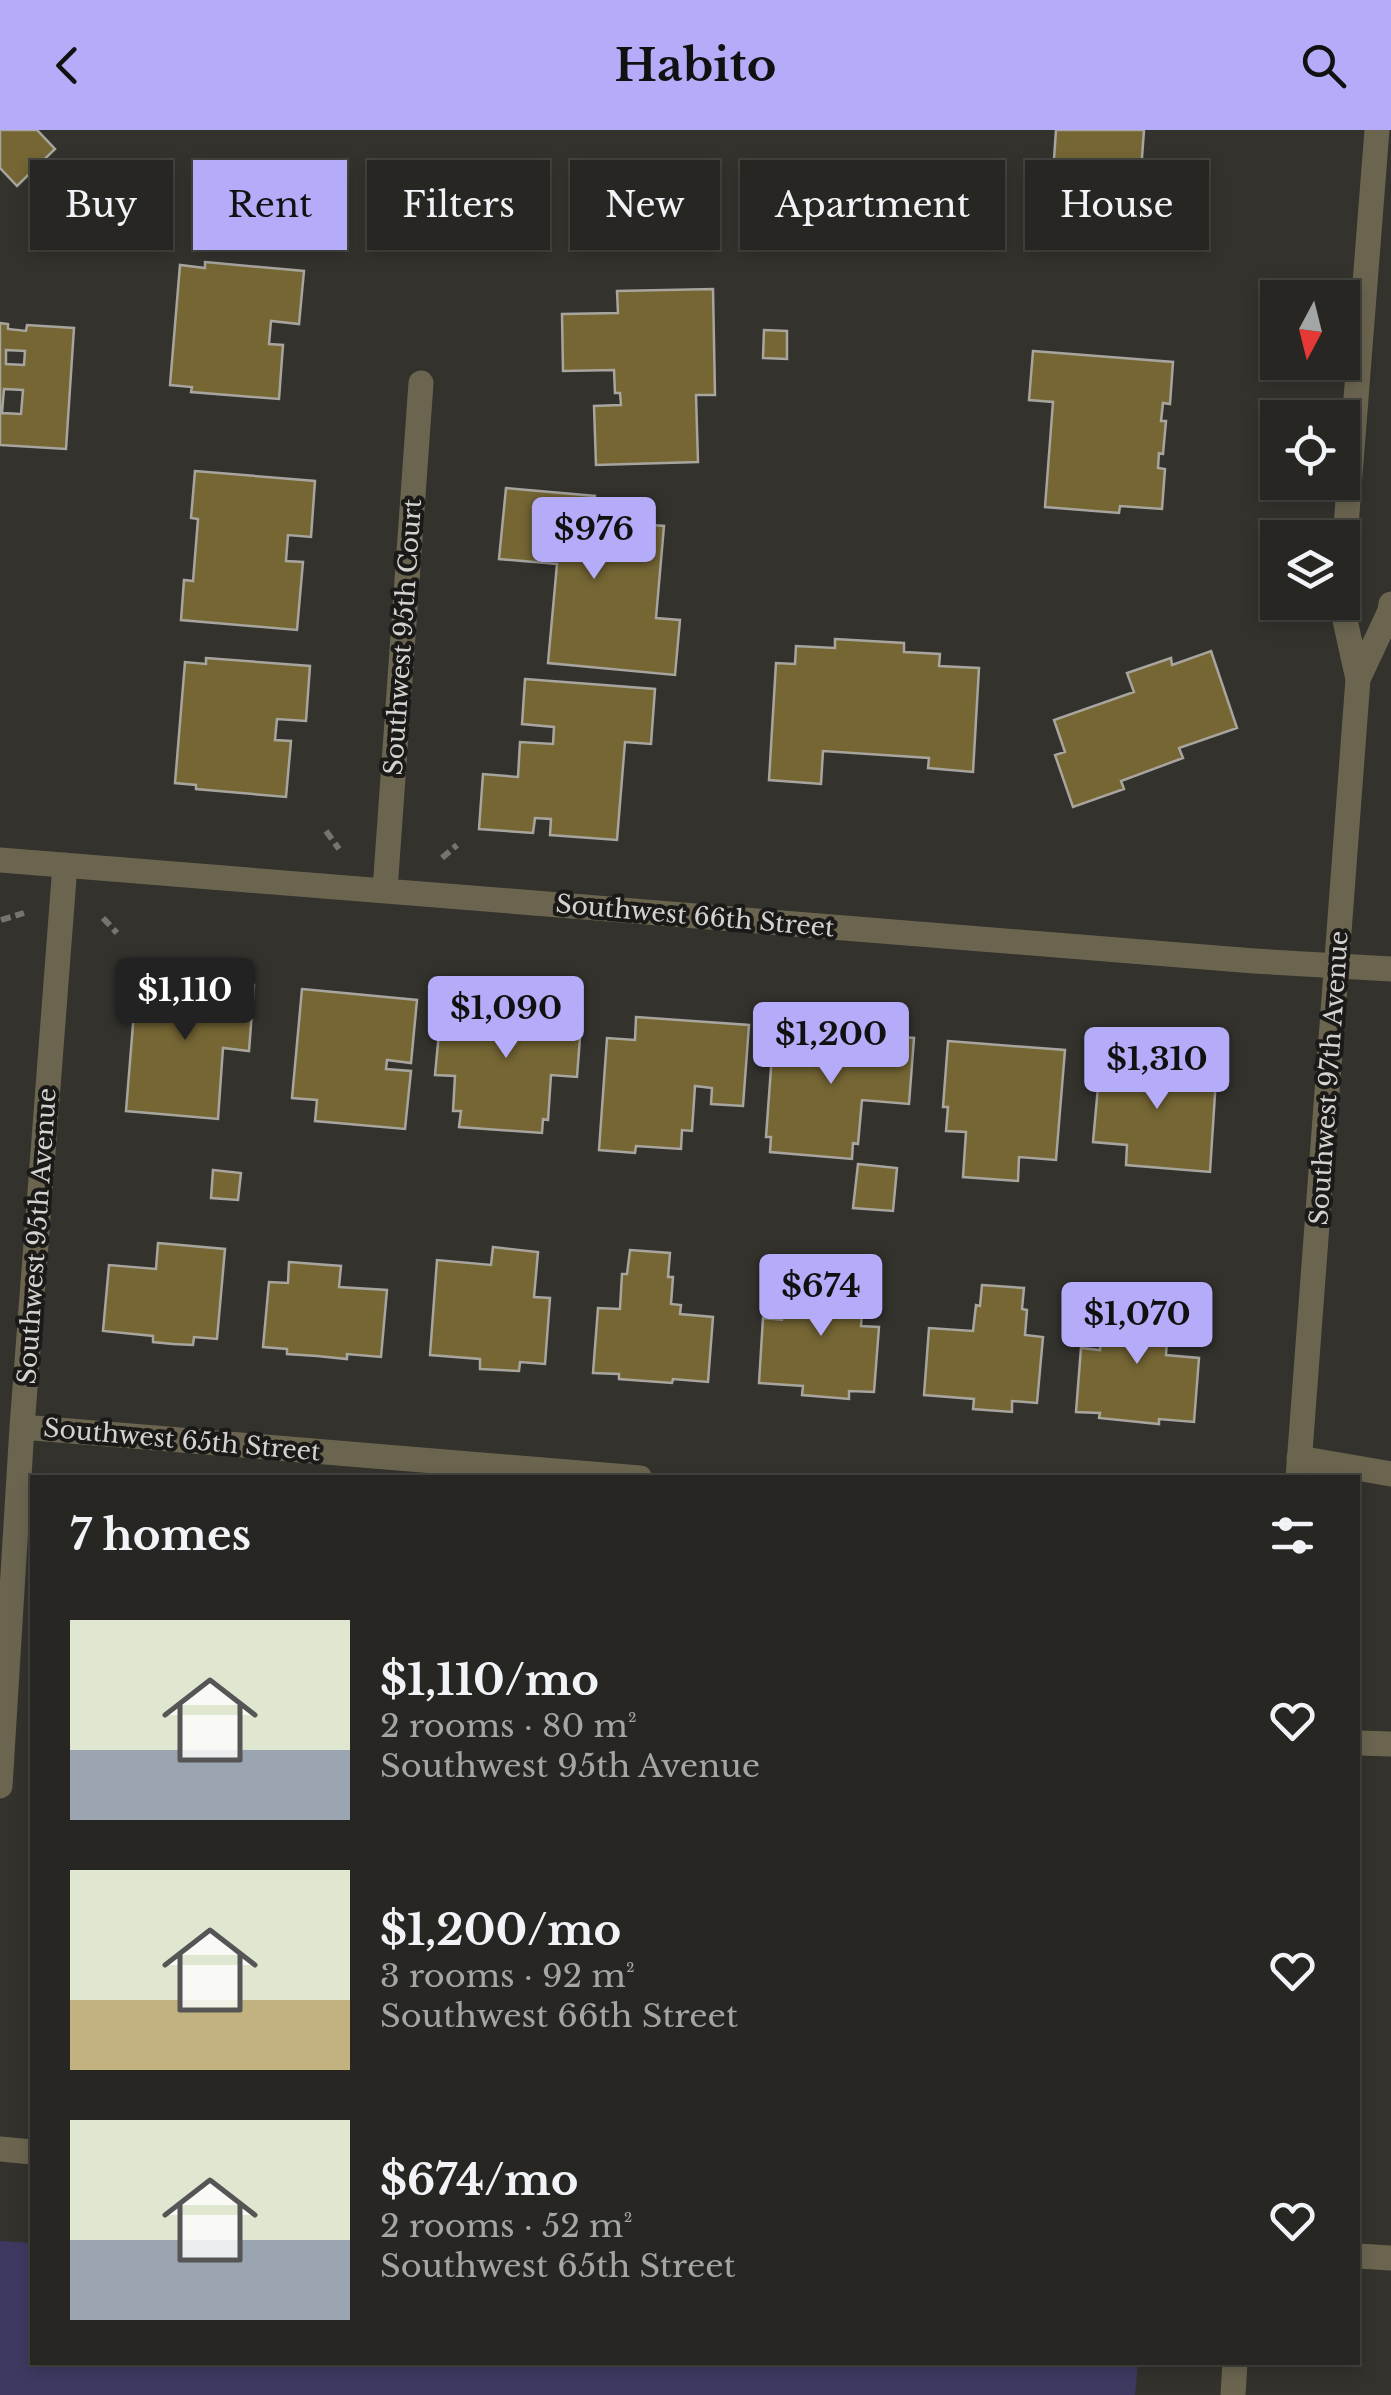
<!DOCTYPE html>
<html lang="en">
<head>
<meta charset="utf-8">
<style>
	:root { --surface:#272622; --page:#2f2e2a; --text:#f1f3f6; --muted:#a4a5a5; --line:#434340; --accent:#b4acf9 }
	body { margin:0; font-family:"Libre Baskerville",serif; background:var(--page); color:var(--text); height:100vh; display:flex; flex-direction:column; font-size:38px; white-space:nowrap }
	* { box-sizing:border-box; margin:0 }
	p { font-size:32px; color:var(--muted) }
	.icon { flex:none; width:55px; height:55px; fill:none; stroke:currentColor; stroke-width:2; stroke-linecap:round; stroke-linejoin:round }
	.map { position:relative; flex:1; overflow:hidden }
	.panel { position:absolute; left:30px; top:1345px; width:1330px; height:890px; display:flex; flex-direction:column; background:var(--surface); border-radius:0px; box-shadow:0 5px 15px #0003,0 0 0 2px var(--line) }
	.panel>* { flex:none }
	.banner { position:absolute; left:30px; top:30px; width:1332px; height:90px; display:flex; gap:20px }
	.needle { width:65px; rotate:187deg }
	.buttons { position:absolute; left:1260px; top:150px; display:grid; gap:20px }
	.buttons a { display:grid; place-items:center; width:100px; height:100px; border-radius:0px; background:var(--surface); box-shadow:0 5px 15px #0003,0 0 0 2px var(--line); font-size:50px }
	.price { position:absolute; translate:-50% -85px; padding:0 22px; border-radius:10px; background:var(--accent); color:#111; font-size:32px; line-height:65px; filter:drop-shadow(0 2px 5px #0008) }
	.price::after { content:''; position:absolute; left:50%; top:60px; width:30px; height:22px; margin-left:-15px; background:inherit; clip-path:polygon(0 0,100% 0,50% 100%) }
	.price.selected { background:#222; color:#fff }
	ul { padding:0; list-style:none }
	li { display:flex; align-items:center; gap:30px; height:250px; padding:0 40px }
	li span { display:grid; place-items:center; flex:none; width:280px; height:200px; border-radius:0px; color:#555 }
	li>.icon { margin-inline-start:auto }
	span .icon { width:120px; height:120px; fill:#fffc; stroke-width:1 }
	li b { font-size:42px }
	h2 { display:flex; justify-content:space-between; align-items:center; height:120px; padding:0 40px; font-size:42px }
	.tag { padding:0 35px; border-radius:0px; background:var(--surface); box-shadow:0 5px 15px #0003,0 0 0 2px var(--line); font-size:35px; line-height:90px }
	.tag.selected { background:var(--accent); color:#111 }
	header { display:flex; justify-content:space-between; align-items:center; height:130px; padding:0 40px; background:var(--accent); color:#111; font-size:45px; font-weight:700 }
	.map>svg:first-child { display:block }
	.green { fill:#3e3961 }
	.building { fill:#756634; stroke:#a7a59e; stroke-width:2.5; fill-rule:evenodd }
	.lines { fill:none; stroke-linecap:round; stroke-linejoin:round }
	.path { stroke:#767470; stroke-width:6; stroke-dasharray:10 5; stroke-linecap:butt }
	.minor { stroke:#6b6550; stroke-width:25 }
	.labels { text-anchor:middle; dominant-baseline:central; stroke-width:8; stroke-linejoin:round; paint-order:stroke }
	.street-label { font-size:25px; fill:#d3d2ce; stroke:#1b1a18 }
</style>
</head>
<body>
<header><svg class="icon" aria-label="back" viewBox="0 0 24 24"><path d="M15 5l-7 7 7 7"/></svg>Habito<svg class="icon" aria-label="search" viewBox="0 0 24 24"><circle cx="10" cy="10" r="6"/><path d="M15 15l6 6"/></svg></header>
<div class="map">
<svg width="1391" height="2265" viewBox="0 0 1391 2265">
	<rect width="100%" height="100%" fill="#34322d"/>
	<!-- green -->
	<path class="green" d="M0,2111L32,2113V2232L1138,2233L1135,2265H0Z"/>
	<!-- building -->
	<path class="building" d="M0,0H37L55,19L17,56L0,38Z
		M1056,0H1144L1136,110L1074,106L1075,89L1050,87Z
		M205,132L304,141L299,194L271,191L269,214L283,215L279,269L191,262L192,257L170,255L180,135L205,138Z
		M713,159L715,265H696L698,332L596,335L594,276L621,275L620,263H615L614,240L563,241L562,184L618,183L617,161Z
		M0,193L8,194V199L26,201L27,195L74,198L66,319L0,315ZM6,220L25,221L24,235L6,234ZM4,259L23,260L21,284L2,283Z
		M764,200L787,201V229L763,228Z
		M1033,221L1173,232L1170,274L1163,273L1161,291H1166L1163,324L1159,323L1158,338L1165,339L1162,379L1120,376L1119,383L1045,377L1053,272L1029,270Z
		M195,341L315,351L311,407L288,405L286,431L303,432L297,500L181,490L184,450L193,451L198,389L191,388Z
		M506,358L595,366L590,417L597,418L600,391L664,396L656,488L680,490L675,545L548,533L557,434L499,429Z
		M835,509L904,513V522L940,524L939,536L979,538L973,642L928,638L929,628L823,621L821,654L769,650L776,533L795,534L796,516L835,518Z
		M1211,521L1237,598L1179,618L1183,628L1121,651L1124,659L1073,677L1055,625L1065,622L1054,590L1134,562L1127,543L1171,528L1172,535Z
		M206,528L310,536L306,591L277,589L275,610L291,611L286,667L196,659V655L175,653L185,532L206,534Z
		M525,549L655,559L651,614L625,612L617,710L550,705L551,689L535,688L533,703L479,699L483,644L518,647L520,612L553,614L554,597L522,594Z
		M137,845L254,855L249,921L223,918L218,989L126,981Z
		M302,859L417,870L411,933L387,930L386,939L411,941L405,999L315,991L317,970L292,968Z
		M442,870L582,881L577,947L551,945L548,990L543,989L542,1003L459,997L461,981H453L455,946L435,945Z
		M636,887L749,895L743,976L711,974L712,958L695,956L692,1001L682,1000L681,1019L636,1016L635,1023L599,1020L607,908L635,910Z
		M774,897L914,908L909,974L862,970L858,1014L853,1013L852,1029L770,1022L771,1007H766Z
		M948,911L1065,920L1056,1030L1019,1027L1018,1051L963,1047L966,1002L946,1001L948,977H943Z
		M1101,924L1143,927L1142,936L1169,938L1170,929L1217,933L1210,1042L1126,1035L1127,1015L1093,1012Z
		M858,1034L897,1038L893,1081L853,1078Z
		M213,1040L241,1043L238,1070L211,1068Z
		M158,1113L225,1119L217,1209L194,1207L193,1215L173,1214L153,1212V1206L103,1201L109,1135L156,1139Z
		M493,1117L538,1122L534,1167L550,1168L545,1234L520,1232L519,1241L480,1239V1229L430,1225L437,1130L491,1135Z
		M630,1120L670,1123L668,1147H673L671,1174L681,1175L680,1184L713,1187L708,1252L673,1249L672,1253L619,1249V1244L593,1243L598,1178L620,1179L622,1144H627Z
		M289,1132L341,1136L339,1157L387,1160L381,1227L347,1224V1229L317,1226L287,1224V1219L263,1217L269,1152L288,1153Z
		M813,1142L865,1145L861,1196L879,1197L874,1262L849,1261V1269L802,1265L803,1256L759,1253L763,1188L782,1190L783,1181L764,1180L765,1164L812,1166Z
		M982,1155L1024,1158L1022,1179L1027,1180L1025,1205L1043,1207L1037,1273L1012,1271V1282L973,1279L974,1269L924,1265L929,1198L973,1201L976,1175L980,1176Z
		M1110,1163L1170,1168L1166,1225L1199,1228L1194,1292L1159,1289V1294L1099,1288L1100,1283L1076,1282L1081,1218L1100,1220L1102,1198H1108Z"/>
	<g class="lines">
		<!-- path -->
		<path class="path" d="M326,701L339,719
			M442,728L457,715
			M103,788L117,803
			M1,790L24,783"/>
		<!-- minor -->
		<path class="minor" d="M1342,447L1377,0
			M1358,549L1390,481L1391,474
			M0,730L1254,831L1391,839
			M385,760L421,253
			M22,1297L640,1348
			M1299,1328L1391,1344
			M1298,1348L1358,549L1341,472
			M1358,1613L1391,1614
			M0,1656L22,1297L65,735
			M0,2019L32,2022
			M1358,2126L1391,2128
			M1233,2265L1235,2232"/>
	</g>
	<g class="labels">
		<!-- street labels -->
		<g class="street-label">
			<text transform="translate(403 507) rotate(-86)">Southwest 95th Court</text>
			<text transform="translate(695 786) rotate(5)">Southwest 66th Street</text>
			<text transform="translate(1329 948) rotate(-86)">Southwest 97th Avenue</text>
			<text transform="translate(37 1106) rotate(-86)">Southwest 95th Avenue</text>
			<text transform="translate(182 1310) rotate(5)">Southwest 65th Street</text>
		</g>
	</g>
</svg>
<div class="buttons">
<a><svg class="needle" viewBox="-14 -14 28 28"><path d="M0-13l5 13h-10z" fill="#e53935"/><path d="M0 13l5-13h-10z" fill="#a4a5a5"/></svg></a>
<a><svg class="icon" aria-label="locate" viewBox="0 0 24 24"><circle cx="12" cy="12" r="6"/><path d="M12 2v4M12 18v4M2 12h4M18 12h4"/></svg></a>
<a><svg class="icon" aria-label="layers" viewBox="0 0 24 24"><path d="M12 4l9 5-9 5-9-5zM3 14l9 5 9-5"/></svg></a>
</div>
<b class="price" style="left:594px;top:452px">$976</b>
<b class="price selected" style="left:185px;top:913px">$1,110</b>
<b class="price" style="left:506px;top:931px">$1,090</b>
<b class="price" style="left:831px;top:957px">$1,200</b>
<b class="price" style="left:1157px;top:982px">$1,310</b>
<b class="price" style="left:821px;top:1209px">$674</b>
<b class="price" style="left:1137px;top:1237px">$1,070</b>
<div class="banner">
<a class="tag">Buy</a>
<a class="tag selected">Rent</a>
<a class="tag">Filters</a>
<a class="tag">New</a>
<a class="tag">Apartment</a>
<a class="tag">House</a>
</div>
<section class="panel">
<h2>7 homes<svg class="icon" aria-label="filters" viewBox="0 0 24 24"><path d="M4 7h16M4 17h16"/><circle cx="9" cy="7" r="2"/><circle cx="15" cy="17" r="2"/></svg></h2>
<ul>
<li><span style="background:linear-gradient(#dfe7d0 65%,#9aa5b1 0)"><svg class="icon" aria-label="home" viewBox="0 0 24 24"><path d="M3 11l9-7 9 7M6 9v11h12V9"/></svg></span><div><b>$1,110/mo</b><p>2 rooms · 80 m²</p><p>Southwest 95th Avenue</p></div><svg class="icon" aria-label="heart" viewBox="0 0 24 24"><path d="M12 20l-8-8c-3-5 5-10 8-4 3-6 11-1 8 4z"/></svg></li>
<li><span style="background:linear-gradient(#dfe7d0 65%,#c2b280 0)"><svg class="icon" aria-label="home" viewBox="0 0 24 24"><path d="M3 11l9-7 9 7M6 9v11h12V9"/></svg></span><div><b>$1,200/mo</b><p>3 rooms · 92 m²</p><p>Southwest 66th Street</p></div><svg class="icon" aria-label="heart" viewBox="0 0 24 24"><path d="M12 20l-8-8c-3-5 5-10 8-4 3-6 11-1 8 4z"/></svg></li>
<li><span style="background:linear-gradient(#dfe7d0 60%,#9aa5b1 0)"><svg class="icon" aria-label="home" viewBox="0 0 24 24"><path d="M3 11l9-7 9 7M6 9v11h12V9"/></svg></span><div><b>$674/mo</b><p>2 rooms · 52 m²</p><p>Southwest 65th Street</p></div><svg class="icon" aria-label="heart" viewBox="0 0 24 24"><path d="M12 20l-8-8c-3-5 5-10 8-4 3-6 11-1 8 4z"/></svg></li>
</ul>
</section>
</div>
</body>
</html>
